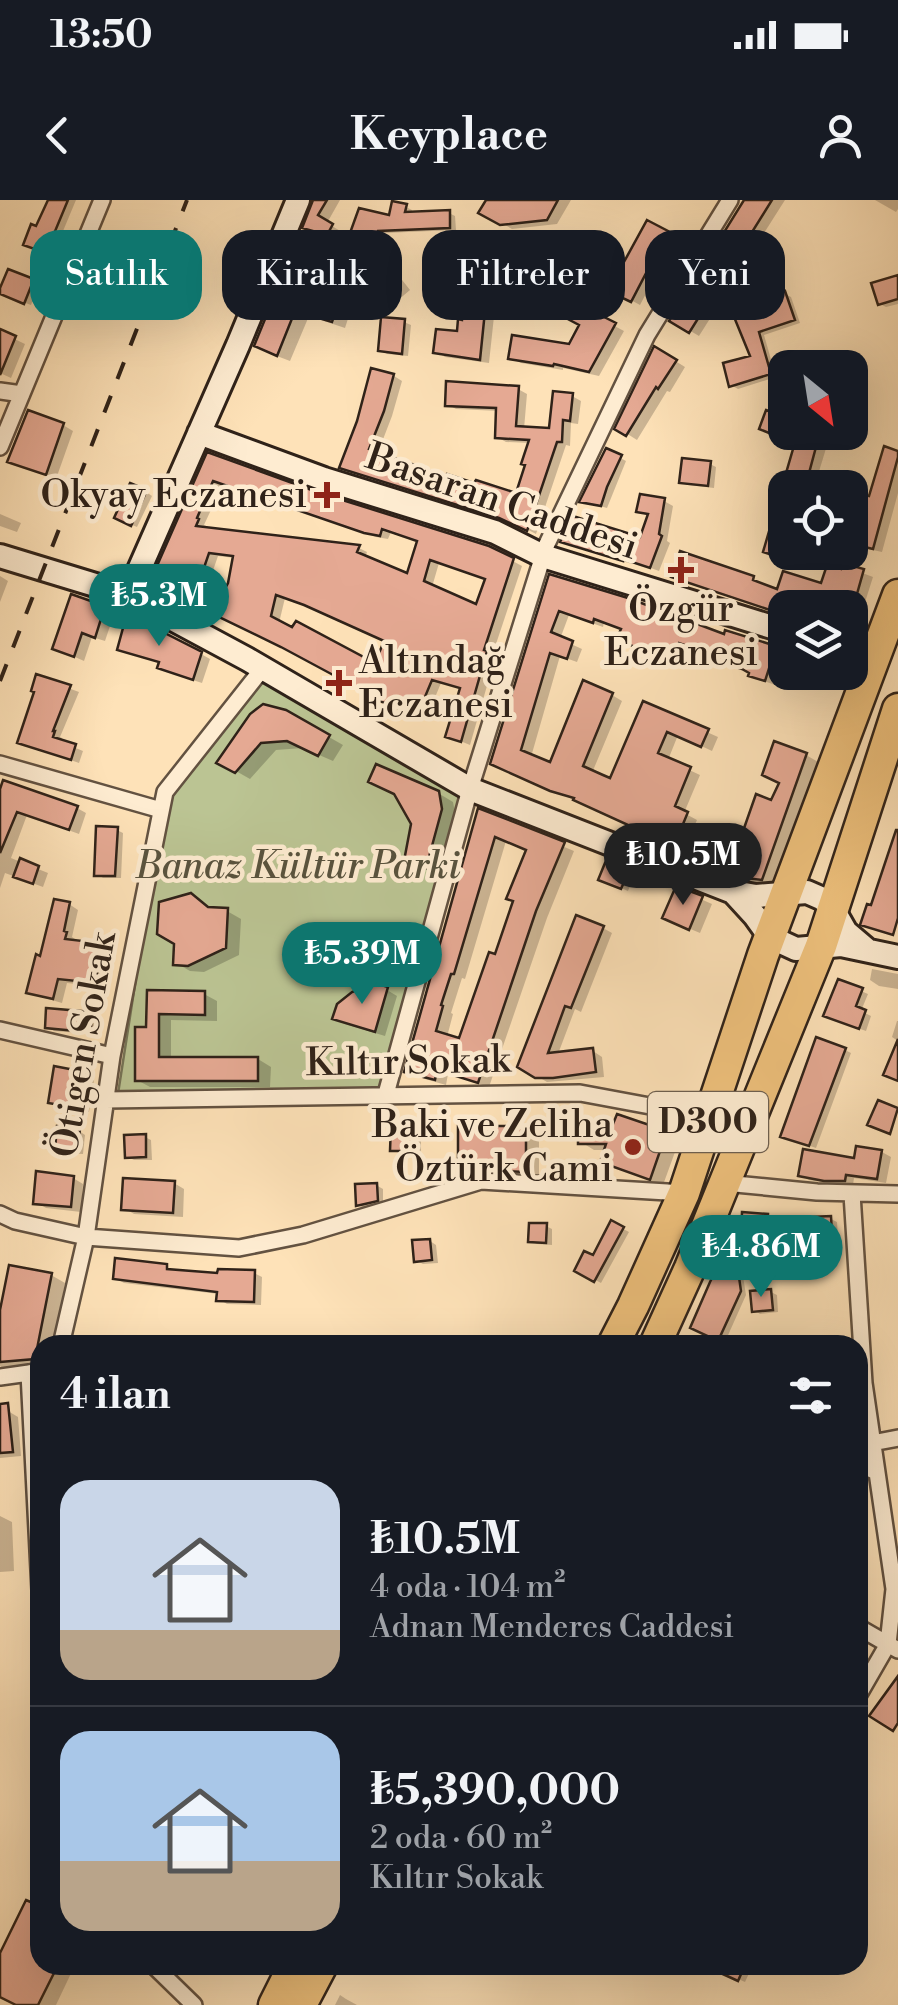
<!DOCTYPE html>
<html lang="tr">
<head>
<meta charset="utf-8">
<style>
	:root { --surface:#171b24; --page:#20242c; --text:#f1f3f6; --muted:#9ea1a6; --line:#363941; --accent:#0f766e }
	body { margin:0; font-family:"Libre Bodoni",serif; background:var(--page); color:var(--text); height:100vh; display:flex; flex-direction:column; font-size:38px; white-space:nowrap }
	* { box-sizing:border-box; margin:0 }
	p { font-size:32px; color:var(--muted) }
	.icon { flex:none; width:55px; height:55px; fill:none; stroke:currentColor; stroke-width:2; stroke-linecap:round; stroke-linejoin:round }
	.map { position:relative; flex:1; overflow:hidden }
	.details { position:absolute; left:30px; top:1135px; width:838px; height:640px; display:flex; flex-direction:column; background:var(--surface); border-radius:30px; box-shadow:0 10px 40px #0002 }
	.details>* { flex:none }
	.banner { position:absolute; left:30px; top:30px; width:840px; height:90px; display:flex; gap:20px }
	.needle { width:65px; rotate:150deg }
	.tools { position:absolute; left:768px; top:150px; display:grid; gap:20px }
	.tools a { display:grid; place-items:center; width:100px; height:100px; border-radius:20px; background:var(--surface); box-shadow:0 10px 40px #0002; font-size:50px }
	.price { position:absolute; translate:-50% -85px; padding:0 22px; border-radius:35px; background:var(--accent); color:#fff; font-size:32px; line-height:65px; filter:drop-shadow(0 2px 5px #0008) }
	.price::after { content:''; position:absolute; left:50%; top:60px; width:30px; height:22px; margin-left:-15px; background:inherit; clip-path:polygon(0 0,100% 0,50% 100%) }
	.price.active { background:#222; color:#fff }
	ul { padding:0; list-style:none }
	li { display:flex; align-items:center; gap:30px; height:250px; padding:0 30px }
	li+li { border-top:2px solid var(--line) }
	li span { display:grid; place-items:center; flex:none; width:280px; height:200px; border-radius:30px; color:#555 }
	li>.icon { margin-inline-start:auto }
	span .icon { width:120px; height:120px; fill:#fffc; stroke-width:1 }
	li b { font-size:42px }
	h2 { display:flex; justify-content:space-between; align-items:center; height:120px; padding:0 30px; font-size:42px }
	.tag { padding:0 35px; border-radius:30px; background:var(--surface); box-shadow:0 10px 40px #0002; font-size:35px; line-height:90px }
	.tag.active { background:var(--accent); color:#fff }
	.status { display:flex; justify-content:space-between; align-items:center; height:70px; padding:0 50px; background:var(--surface); direction:ltr }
	.status svg { height:28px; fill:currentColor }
	header { display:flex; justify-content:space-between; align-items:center; height:130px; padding:0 30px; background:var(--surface); font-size:45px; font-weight:800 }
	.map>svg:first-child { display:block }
	.green { fill:#bbc493; stroke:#757356; stroke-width:2.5 }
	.shadow { fill:#0003; fill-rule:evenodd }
	.building { fill:#e5a993; stroke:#2f2219; stroke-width:2.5; fill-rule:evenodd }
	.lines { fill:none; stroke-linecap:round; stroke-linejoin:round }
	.street-casing { stroke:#635241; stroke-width:20 }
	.secondary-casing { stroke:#2f2219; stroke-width:28 }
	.highway-casing { stroke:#2f2219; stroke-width:35 }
	.street { stroke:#feecd1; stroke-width:15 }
	.secondary { stroke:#feecd1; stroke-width:22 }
	.highway { stroke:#efc17c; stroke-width:30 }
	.rail { stroke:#2f2219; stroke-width:4; stroke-dasharray:18 18; stroke-linecap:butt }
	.poi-dot { fill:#8f2418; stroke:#feecd1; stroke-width:4 }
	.labels { text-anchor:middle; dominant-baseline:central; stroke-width:9; stroke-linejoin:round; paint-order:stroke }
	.shield { fill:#feecd1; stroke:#6d5f50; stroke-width:2.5 }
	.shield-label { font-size:35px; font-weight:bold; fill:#2f2219 }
	.poi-label { font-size:38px; fill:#2f2219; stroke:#feecd1; text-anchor:end }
	.street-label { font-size:38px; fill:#2f2219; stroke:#feecd1 }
	.park-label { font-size:38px; font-style:italic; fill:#59533e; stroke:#feecd1 }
</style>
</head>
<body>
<div class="status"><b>13:50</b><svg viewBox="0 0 49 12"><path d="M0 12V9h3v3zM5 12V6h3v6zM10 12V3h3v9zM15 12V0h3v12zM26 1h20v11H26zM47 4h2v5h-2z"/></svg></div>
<header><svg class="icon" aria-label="back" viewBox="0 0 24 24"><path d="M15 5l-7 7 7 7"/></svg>Keyplace<svg class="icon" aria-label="person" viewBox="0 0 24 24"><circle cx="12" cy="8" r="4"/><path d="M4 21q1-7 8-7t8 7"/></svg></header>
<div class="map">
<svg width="898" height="1805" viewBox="0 0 898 1805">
	<rect width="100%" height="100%" fill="#fee2b8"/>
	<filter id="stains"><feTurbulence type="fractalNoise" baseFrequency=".002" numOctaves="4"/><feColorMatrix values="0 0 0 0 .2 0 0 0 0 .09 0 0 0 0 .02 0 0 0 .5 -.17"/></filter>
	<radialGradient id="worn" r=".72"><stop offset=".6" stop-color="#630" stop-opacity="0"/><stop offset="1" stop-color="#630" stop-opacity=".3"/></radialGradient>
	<!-- green -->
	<path class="green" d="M263,468L470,589L382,894L117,900L165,592Z"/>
	<!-- shadow -->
	<path class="shadow" d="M50,0H76L53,55L33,47Z
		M314,0H340L327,23L342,32L338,39L316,33L306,27Z
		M488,0H571L557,24L512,29L482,12Z
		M746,0H785L699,136L672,120Z
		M875,0H898V9L896,12Z
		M406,7L412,10L411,14L449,13L455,16L456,30L384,33L383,36H359L353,32L391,18Z
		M648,23L675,38L640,105L612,90Z
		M575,49L595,61L586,76L566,64Z
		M296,50L330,65L323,83L335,87L375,55L388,62L410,90L384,112L371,104L358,88L345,128L309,116L290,161L269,153Z
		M490,64L499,70L489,163L445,157L436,151L459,134Z
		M9,72L39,85L31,105L7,96Z
		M898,78V104L886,107L880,104Z
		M785,94L791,97L800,123L764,135L776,177L738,189L731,185L754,157L735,113Z
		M573,104L624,131L599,176L563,168V170L521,163L511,158L570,146L582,125Z
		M404,122L411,125L408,156L387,154L381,150Z
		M0,132L25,144L11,178L0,173Z
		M656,149L685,167L670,192L667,191L637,240L618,228Z
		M373,171L394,176L402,181L392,216L377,255L448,279L517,296L531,243L506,242L497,237L499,211L456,209L447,204L518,189L527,194L524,229L551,231L572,196L581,201L578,224L571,223L570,246L566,245L536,334L511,321L351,271L359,221Z
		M767,213L785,220L781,237L768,232Z
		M63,225L73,231L56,279L10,261Z
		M800,232H831L814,288H785V352H796L793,361L766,351Z
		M607,251L626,261L607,308L583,301Z
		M898,253V293L882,352L864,348L855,343L861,320Z
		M209,255L319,296L488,348L522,366L492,456L495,458L470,545L448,536L462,489L441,483L426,519L374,498L366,491L206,409L199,402L161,388ZM223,284L376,337L388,339L391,332L419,341L408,377L365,358L367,352L359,348L204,330L206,326L204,325ZM218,356L235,358L231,384L222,399L206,391ZM439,363L487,379L478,407L432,387ZM285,398L315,409L387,441L376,467L279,423Z
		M710,264L716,267L714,288L688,285L681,282Z
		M146,292L152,296L137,327L123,321Z
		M664,301L673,306L667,341L670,343L659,371L632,361V364L572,346L641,340L650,317L639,311Z
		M0,314L21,323L17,332L0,326Z
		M844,366L873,377L854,437L850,436V408H785V414L684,381L674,376L753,379L779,392L823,386L842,372Z
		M0,376L8,381L0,402Z
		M551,377L725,437L775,448L784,453L785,450V458L783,457L775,485L761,480L751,475V473L728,465L718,460L719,457L690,447L683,465L629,445L623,429L604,423L603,427L569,415L560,439L582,449L577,462L560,456L531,557L551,565L612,495L622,501L592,573L611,581L644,504L718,537L712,551L678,535L668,560L700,575L684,613L697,620L684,649L503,568Z
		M104,408L114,414L105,441L92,437L84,461L55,448Z
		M120,448L201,454L210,459L202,483L168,472L160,467L161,463L128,453Z
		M38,477L79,492L60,537L62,538L61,542L83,551L79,563L20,542L37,492Z
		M285,512L343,545L333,561L303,548L276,550L250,579L220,562Z
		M806,555L820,563L776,687L745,681L731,673L772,604Z
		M438,593L453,602L456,618L440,674L421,668L407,660L413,623L397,595Z
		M0,597L77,608L86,613L79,634L27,615L11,658L48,673L43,687L5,673L0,688Z
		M480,612L574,651L547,718L489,887L448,874L446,885L418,877L407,871ZM506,641L528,650L515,701L496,757L461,841L447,837L453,814L451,813L462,778L465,779Z
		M117,630L123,633L121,678H103L97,674Z
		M627,675L633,678L628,691L607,682Z
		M678,689L712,704L700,733L676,723Z
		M191,696L212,710L227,711L241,719L239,755L204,772L190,771L176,763Z
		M69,704L78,710L72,737L75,739L74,743L99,745L108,750L105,787L67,783L62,803L38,796L29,791Z
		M603,728L612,733L581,812L575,809L558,854L593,851L602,857L604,877L547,882L520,866Z
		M872,769L898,774V789L879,786L870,780Z
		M387,790L397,796L385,836L345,824L335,818Z
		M861,791L868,794L861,811L871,816L866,831L832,819Z
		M149,793L204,794L217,801V821L171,820V859H258L271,867L270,887H150L137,880L149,829Z
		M91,815L98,819L96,830H93L92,834L54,831L47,827Z
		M897,821H898V841L892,837Z
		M845,850L851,853L816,948L790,939Z
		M84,874L94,880L89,912L61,907L51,901Z
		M415,927L421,931V953H399L393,949Z
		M525,928L539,936V979L474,980L460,972Z
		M79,931L85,935L83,954L63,953L57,949Z
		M666,933L679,941L663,985L616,968L603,961L607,950H594L581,942Z
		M145,937L151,940L152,960H134L128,957Z
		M858,949L882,952L891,957L886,983L854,978L853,985L835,984L809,980L801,975L856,961Z
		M73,978L83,984L81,1012L46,1008L36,1002Z
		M174,983L184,989L183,1017L134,1014L124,1008Z
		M376,985L383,989V1003L364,1008L358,1005Z
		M768,1016L774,1020L773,1041L749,1040L743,1036L740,1074L743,1076L746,1095L725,1142L693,1127L739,1031L743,1033Z
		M831,1019L837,1022L838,1037L819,1038L812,1034Z
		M612,1023L629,1032L601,1083L577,1070L594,1059Z
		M546,1026L552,1029V1045L537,1044L531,1041Z
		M802,1033L808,1037V1050H788L782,1046Z
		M430,1041L436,1045L438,1063L423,1064L417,1061Z
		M166,1067L176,1072L220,1076L254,1073L262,1077L261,1105L227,1104L219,1099V1094L124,1083L115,1078Z
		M51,1075L65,1083L53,1145H40V1167L6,1170L0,1166V1123Z
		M771,1092L777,1095L778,1112L760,1114L754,1110Z
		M8,1211L18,1217L21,1256L0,1258V1212Z
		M0,1316L12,1322L14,1371L0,1372Z
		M40,1709V1765H75L56,1805H19L0,1796V1758Z
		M496,1765H514L510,1772Z
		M724,1765H753L745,1782L727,1774Z
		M340,1795L346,1799L357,1805H335Z"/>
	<!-- building -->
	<path class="building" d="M48,0H68L46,53L23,45L31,24L36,26Z
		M313,0H327L318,15L333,24L327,35L302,28Z
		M486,0H558L547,20L500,25L478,13Z
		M744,0H772L689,133L669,121Z
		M392,1L407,4L405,12L450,10V28L378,31L377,34L350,33L359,8L389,15Z
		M647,20L668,31L631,102L608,91Z
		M574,45L590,55L579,75L562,65Z
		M295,46L318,56L310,76L334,84L375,52L399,82L369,106L347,78L332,122L295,111L277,156L254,146Z
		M469,59L490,62L480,160L433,153L436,129L457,131L458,119L462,120Z
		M8,69L34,79L24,104L0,94V88Z
		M898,75V99L878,105L871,83Z
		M785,91L795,120L759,132L771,174L729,187L723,163L750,156L732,112Z
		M572,101L616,123L589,172L554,164L553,166L508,159L512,135L569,144L579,125L564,117Z
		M381,117L405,119L402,154L378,151Z
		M0,129L16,136L0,175Z
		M654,146L677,160L658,189L656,187L626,236L614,229Z
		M371,168L394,174L384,211L369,249L446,276L447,274L474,283L476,280L516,293L525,265L521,264L529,240L495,238L496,208L445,206L446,181L519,186L516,226L549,228L553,191L573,193L570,221L563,220L562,242H557L527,331L499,318L339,268L357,221Z
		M28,210L64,223L46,275L7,262Z
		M766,210L780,215L774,235L759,229Z
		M798,232H820L805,288H785V359L763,352Z
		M884,246L898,251V257L873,349L852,344L858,319L852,318L858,293L869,296Z
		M606,248L622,255L607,287L601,306L579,302Z
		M207,252L320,293L489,346L514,358L484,450L487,451L461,542L445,537L460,488L432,480L417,516L362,494L363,491L281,447L194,405L196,401L149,384ZM213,281L364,333L380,336L382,329L417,341L407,373L357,352L360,345L196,326L199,319L197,318ZM209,353L233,356L228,383L221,396L198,385ZM430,360L485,379L476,404L424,381ZM276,395L304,405L384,441L375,463L296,421L292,427L271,416Z
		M682,258L711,261L708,286L679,283Z
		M130,283L147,290L131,326L114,318Z
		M640,294L665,298L659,334L662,336L650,368L623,359V361L560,342L573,316L640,337L648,314L636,312Z
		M680,351L754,376L753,380L777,389L783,371L821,383L827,365L841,369L842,363L864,369L853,408H785V415L671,377Z
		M549,374L628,398L724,434L725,430L776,446L765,481L748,476L749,473L742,469L715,461L717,456L679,443L673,461L616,440L621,429L594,419L593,423L559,411L551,432L573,441L567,459L550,453L521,550L550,562L583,480L613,493L583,566L603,575L610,578L643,501L709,529L701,547L667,532L658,553L691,567L675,606L688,612L674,646L573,600L574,598L550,591L490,564Z
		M71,394L105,406L95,438L82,433L74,457L52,449Z
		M126,417L151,425V426L202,452L193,480L157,468L159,462L117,450Z
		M36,474L71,485L53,531H55L53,537L76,544L71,560L17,543L34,492L31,491Z
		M263,504L286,510L330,535L318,556L287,541L261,543L235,573L216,563L250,514Z
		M774,541L807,553L762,680L737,677L728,674L756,594L771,600L779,583L762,575Z
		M376,564L439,591L442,609L426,668L404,661L411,624L394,594L368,582Z
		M3,580L78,606L69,630L17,612L0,653V589Z
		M478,608L565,642L536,711L478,883L437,870L435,880L404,872ZM495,637L526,650L506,699L513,701L495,754L489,752L459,838L436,831L443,806L441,805L451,774H454Z
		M96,626L118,627L115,676H94Z
		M896,630H898V718L893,735L860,725L867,704L871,705Z
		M20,658L39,666L33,684L13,677Z
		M605,663L628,673L621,689L598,680Z
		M676,686L703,696L689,730L662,718Z
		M191,693L208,707L228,708L226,748L188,766L173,765L174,744L157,734L159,702Z
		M54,699L70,702L64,731L67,732L65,739L100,743L96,783L58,779L53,799L26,793L36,754L40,756Z
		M576,715L604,726L571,808L565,806L548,853L593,848L596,872L553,878H535L517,867Z
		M838,779L863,788L856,806L866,810L859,829L823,816Z
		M375,783L388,787L375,832L332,819L337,804L352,792Z
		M147,790L205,791V815L159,814V857H258V881H135V827H146Z
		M46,808L92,812L91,828H87V832L45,828Z
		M816,837L846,848L809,946L780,937Z
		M898,839V881L883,875Z
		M54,866L85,872L79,908L48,903Z
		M878,900L898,908L890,934L867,925Z
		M617,914L667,931L650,980L600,962L606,944H578V924H613Z
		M391,924L415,925V951H390Z
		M57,926L80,929L77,952L55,950Z
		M458,926H526V972L482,970L458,973Z
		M146,934V957L125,958L124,935Z
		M856,946L882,950L877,979L846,975L845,981H824L798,976L803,949L854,958Z
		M36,971L74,976L71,1007L33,1004Z
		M123,978L175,981L173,1013L121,1010Z
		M377,983L378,1001L356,1006L355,984Z
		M742,1012L768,1014L767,1039L741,1038Z
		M831,1016L832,1034L810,1035L809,1017Z
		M611,1020L624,1027L594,1082L574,1071L584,1051L593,1055Z
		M529,1023H547L546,1043L528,1042Z
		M738,1027L735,1069L738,1070L741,1091L718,1141L690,1128L710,1082Z
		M779,1030L802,1031V1048L779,1047Z
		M430,1039L432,1060L414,1062L412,1040Z
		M115,1058L167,1064V1069L217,1073L218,1069L255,1070L254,1102L216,1101L217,1092L113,1079Z
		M9,1065L52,1073L35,1159L0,1162V1110Z
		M771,1089L773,1110L752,1112L750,1091Z
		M8,1203L13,1252L0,1253V1204Z
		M898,1476V1523L893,1531L869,1516Z
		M26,1700L40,1706V1765H58L38,1805H16L0,1797V1753Z
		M703,1765H745L738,1781Z"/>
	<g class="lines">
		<defs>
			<path id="street" d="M0,191L22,194
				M0,247L102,0
				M0,564L161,610
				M0,830L112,856
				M386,894L470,589L546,346L647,135L730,0
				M106,900L580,893L709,917
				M725,983L817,992L898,994
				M852,994L864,1183L894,1389L888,1444L858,1496
				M0,1014L15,1021L86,1037L239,1048L303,1035L481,981L684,993
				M61,1145L86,1037L112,856L165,592L263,468
				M40,1171L29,1173L40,1390
				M0,1177L29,1173
				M872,1243L898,1238
				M858,1264L877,1272
				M858,1427L898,1450
				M153,1765L194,1805"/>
			<path id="secondary" d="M199,233L324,279L495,332L543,356L785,431
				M0,356L128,395L247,459L470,589L733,692L756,696L807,692L823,699L834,711L846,732L866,749
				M128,395L238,145L298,0
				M850,451L875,459
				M733,692L755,716L770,737L796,749L841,745L898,757"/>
			<path id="highway" d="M613,1145L633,1106L684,993L763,755L898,395
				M655,1145L690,1068L821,746L898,509
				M274,1805L294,1765
				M301,1805L322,1765"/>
		</defs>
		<!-- street casing -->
		<use href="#street" class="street-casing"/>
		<!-- secondary casing -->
		<use href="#secondary" class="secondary-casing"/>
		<!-- highway casing -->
		<use href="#highway" class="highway-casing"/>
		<!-- street -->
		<use href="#street" class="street"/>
		<!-- secondary -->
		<use href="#secondary" class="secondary"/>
		<!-- highway -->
		<use href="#highway" class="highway"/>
		<!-- rail -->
		<path class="rail" d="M0,481L187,0"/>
	</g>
	<!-- markers -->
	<g class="poi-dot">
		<path d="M322 280h10v10h10v10h-10v10h-10v-10h-10v-10h10z"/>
		<path d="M676 355h10v10h10v10h-10v10h-10v-10h-10v-10h10z"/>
		<path d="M334 468h10v10h10v10h-10v10h-10v-10h-10v-10h10z"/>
		<circle cx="633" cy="947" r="10"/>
	</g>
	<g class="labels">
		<!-- shield labels -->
		<rect class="shield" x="648" y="892" width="120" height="60" rx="8"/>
		<g class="shield-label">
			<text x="708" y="922">D300</text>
		</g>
		<!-- poi labels -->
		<g class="poi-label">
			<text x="307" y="295">Okyay Eczanesi</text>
			<text x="681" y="409" text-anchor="middle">Özgür<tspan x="681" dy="44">Eczanesi</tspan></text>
			<text x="359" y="461" text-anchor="start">Altındağ<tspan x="359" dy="44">Eczanesi</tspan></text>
			<text x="613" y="925">Baki ve Zeliha<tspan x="613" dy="44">Öztürk Cami</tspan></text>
		</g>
		<!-- street labels -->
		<g class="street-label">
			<text transform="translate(502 302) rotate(19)">Basaran Caddesi</text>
			<text transform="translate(84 845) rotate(-80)">Ötigen Sokak</text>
			<text transform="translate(408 862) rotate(-1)">Kıltır Sokak</text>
		</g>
		<!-- park labels -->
		<g class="park-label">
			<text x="298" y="666">Banaz Kültür Parki</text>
		</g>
	</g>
	<rect width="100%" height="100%" filter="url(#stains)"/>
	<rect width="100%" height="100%" fill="url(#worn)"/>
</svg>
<div class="tools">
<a><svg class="needle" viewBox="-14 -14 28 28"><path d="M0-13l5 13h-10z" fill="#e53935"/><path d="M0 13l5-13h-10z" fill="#9ea1a6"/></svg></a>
<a><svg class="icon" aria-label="locate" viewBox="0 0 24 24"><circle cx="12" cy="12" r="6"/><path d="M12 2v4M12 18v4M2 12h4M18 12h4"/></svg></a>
<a><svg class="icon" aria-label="layers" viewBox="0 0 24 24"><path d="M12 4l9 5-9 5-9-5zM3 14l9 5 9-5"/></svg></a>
</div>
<b class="price" style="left:159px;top:449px">₺5.3M</b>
<b class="price active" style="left:683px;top:708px">₺10.5M</b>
<b class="price" style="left:362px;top:807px">₺5.39M</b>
<b class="price" style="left:761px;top:1100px">₺4.86M</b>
<div class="banner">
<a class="tag active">Satılık</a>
<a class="tag">Kiralık</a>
<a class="tag">Filtreler</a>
<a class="tag">Yeni</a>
</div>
<section class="details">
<h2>4 ilan<svg class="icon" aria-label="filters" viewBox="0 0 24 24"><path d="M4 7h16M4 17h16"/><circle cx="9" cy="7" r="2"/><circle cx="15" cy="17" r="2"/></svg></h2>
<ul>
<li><span style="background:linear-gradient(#c9d6e8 75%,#b9a48a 0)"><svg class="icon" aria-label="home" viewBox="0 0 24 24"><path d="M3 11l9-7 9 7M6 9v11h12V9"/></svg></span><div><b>₺10.5M</b><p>4 oda · 104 m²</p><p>Adnan Menderes Caddesi</p></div></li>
<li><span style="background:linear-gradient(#a9c7e8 65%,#b9a48a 0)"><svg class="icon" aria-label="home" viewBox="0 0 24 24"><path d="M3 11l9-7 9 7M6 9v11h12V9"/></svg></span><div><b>₺5,390,000</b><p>2 oda · 60 m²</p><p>Kıltır Sokak</p></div></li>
</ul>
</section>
</div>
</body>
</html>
